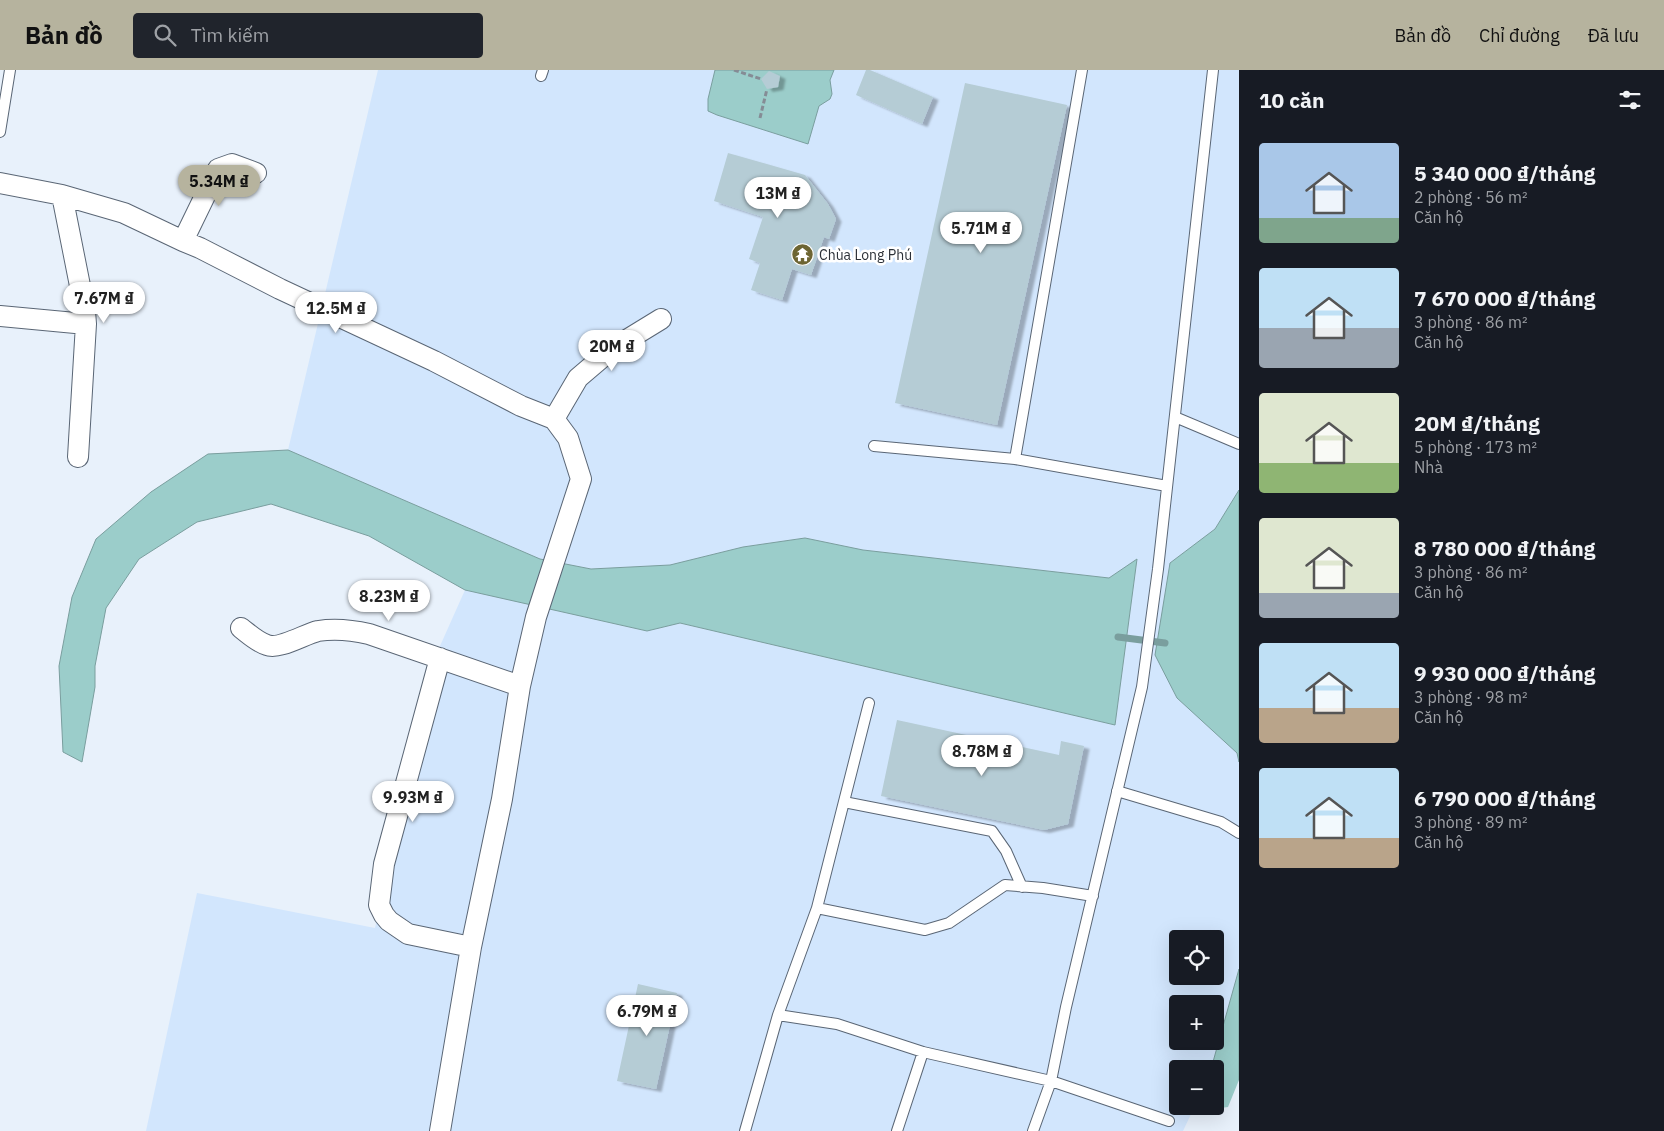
<!DOCTYPE html>
<html lang="vi">
<head>
<meta charset="utf-8">
<style>
	:root { --surface:#171b24; --page:#20242c; --text:#f1f3f6; --muted:#9ea1a6; --accent:#b6b39e }
	body { margin:0; font-family:"IBM Plex Sans",sans-serif; background:var(--page); color:var(--text); height:100vh; display:flex; flex-direction:column; font-size:19px; white-space:nowrap }
	* { box-sizing:border-box; margin:0 }
	p { font-size:16px; color:var(--muted) }
	.icon { flex:none; width:28px; height:28px; fill:none; stroke:currentColor; stroke-width:2; stroke-linecap:round; stroke-linejoin:round }
	.map { position:relative; flex:1; overflow:hidden }
	.panel { display:flex; flex-direction:column; background:var(--surface); width:425px }
	.panel>* { flex:none }
	.fabs { position:absolute; left:1169px; top:860px; display:grid; gap:10px }
	.fabs a { display:grid; place-items:center; width:55px; height:55px; border-radius:5px; background:var(--surface); box-shadow:0 5px 20px #0002; font-size:25px }
	.price { position:absolute; translate:-50% -42px; padding:0 11px; border-radius:18px; background:#fff; color:#222; font-size:16px; line-height:32px; filter:drop-shadow(0 1px 2px #0008) }
	.price::after { content:''; position:absolute; left:50%; top:30px; width:15px; height:11px; margin-left:-8px; background:inherit; clip-path:polygon(0 0,100% 0,50% 100%) }
	.price.active { background:var(--accent); color:#111 }
	ul { padding:0; list-style:none }
	li { display:flex; align-items:center; gap:15px; height:125px; padding:0 20px }
	li span { display:grid; place-items:center; flex:none; width:140px; height:100px; border-radius:5px; color:#555 }
	li>.icon { margin-inline-start:auto }
	span .icon { width:60px; height:60px; fill:#fffc; stroke-width:1 }
	li b { font-size:21px }
	h2 { display:flex; justify-content:space-between; align-items:center; height:60px; padding:0 20px; font-size:21px }
	header { display:flex; align-items:center; gap:30px; box-sizing:border-box; height:70px; padding:0 25px; background:var(--accent); color:#111 }
	header strong { font-size:24px }
	nav { display:flex; gap:28px; margin-inline-start:auto; font-size:18px }
	.search { width:350px; height:45px; background:var(--page); display:flex; align-items:center; gap:12px; box-sizing:border-box; padding:0 18px; border-radius:5px; color:var(--muted); font-size:19px }
	main { display:flex; flex:1; min-height:0 }
	.map>svg:first-child { display:block }
	.built { fill:#d2e6fd; fill-rule:evenodd }
	.water { fill:#9bcdca; stroke:#7a9e9e }
	.pier { fill:#e8f1fb }
	.lines { fill:none; stroke-linecap:round; stroke-linejoin:round }
	.stream { stroke:#7a9e9e; stroke-width:7 }
	.building { fill:#b5ccd5; filter:url(#shadow) }
	.service-casing { stroke:#5a6675; stroke-width:12 }
	.minor-casing { stroke:#5a6675; stroke-width:22 }
	.path { stroke:#858c95; stroke-width:3; stroke-dasharray:5 2.5; stroke-linecap:butt }
	.service { stroke:#fff; stroke-width:10 }
	.minor { stroke:#fff; stroke-width:20 }
	.labels { text-anchor:middle; dominant-baseline:central; stroke-width:5; stroke-linejoin:round; paint-order:stroke }
	.poi-label { font-size:14px; fill:#2c3138; stroke:#fff; text-anchor:start }
</style>
</head>
<body>
<header>
<strong>Bản đồ</strong>
<div class="search"><svg class="icon" aria-label="search" viewBox="0 0 24 24"><circle cx="10" cy="10" r="6"/><path d="M15 15l6 6"/></svg>Tìm kiếm</div>
<nav><a>Bản đồ</a><a>Chỉ đường</a><a>Đã lưu</a></nav>
</header>
<main>
<div class="map">
<svg width="1239" height="1061" viewBox="0 0 1239 1061">
	<defs>
		<filter id="shadow"><feDropShadow dx="5.5" dy="3" stdDeviation="1" flood-color="#0004"/></filter>
	</defs>
	<rect width="100%" height="100%" fill="#e8f1fb"/>
	<!-- built -->
	<path class="built" d="M378,0H1239V420L1215,459L1170,493L1177,628L1237,683L1239,692V899L1211,999H1178V1036H1198L1185,1061H146L197,823L375,858L440,576L465,520L646,561L679,553L1115,655L1137,490L1109,508L863,480L805,468L743,477L670,495L591,499L540,489L288,380ZM1178,869H1215V906H1178ZM1178,934H1215V971H1178Z"/>
	<!-- water -->
	<path class="water" d="M715,0H834L830,10L832,24L830,29L819,36L808,74L717,45L708,41V29Z
		M288,380L540,489L591,499L670,495L743,477L805,468L863,480L1109,508L1137,489L1115,655L680,553L647,561L465,520L369,466L271,434L197,452L139,489L106,538L95,596V617L82,692L63,682L59,596L72,527L96,469L151,422L208,384Z
		M1239,420V692L1237,683L1177,628L1155,585L1170,493L1215,459Z
		M1239,899V1061H1185L1198,1036H1215V999H1211Z"/>
	<!-- pier -->
	<path class="pier" d="M1239,1010V1061H1183L1192,1042L1228,1037Z"/>
	<g class="lines">
		<!-- stream -->
		<path class="stream" d="M1118,567L1165,573"/>
	</g>
	<!-- building -->
	<path class="building" d="M866,0H870L933,27L922,54L856,25Z
		M769,1L780,6L778,17L767,19L761,9Z
		M965,13L1067,35L997,355L895,333Z
		M728,83L805,105L828,134L836,149L829,169L824,167L811,205L792,199L782,230L751,220L760,193L749,189L763,147L714,131Z
		M897,650L1059,685L1061,671L1084,676L1068,754L1044,760L881,726Z
		M638,914L677,923L656,1019L617,1011Z"/>
	<g class="lines">
		<defs>
			<path id="service" d="M1082,0L1015,389L1167,416
				M541,6L543,0
				M0,62L10,0
				M1175,347L1239,374
				M874,376L1015,389
				M1117,721L1221,752L1239,763
				M844,732L992,761L1006,781L1022,817
				M817,838L925,860L949,853L1005,815L1043,818L1093,826
				M778,945L837,954L923,982L1051,1011L1169,1051
				M745,1061L778,945L817,838L869,633
				M897,1061L923,982
				M1033,1061L1051,1011L1066,937L1142,617L1158,499L1213,0"/>
			<path id="minor" d="M0,113L62,125L124,143L183,171L200,178L280,219L434,291L521,336L554,349L568,368L581,409L536,547L520,616L502,729L471,877L440,1061
				M62,125L85,241L86,254L78,387
				M183,171L218,99L232,94L256,103
				M0,246L86,254
				M554,349L578,308L612,279L661,249
				M241,558C249,564 257,572 267,575C279,580 305,564 318,561C336,558 352,560 369,564L520,616
				M440,588L384,794L379,835L384,845L389,851L408,864L471,877"/>
		</defs>
		<!-- service casing -->
		<use href="#service" class="service-casing"/>
		<!-- minor casing -->
		<use href="#minor" class="minor-casing"/>
		<!-- path -->
		<path class="path" d="M734,0L761,9
			M760,48L767,19"/>
		<!-- service -->
		<use href="#service" class="service"/>
		<!-- minor -->
		<use href="#minor" class="minor"/>
	</g>
	<!-- icons -->
	<defs>
		<symbol id="temple-disc" viewBox="-11 -11 22 22"><circle r="9.5" fill="#6d6532" stroke="#fff"/><path d="M0-6L5-2H3V0L6.5 2.5H4V6H1.5V3h-3V6H-4V2.5H-6.5L-3 0V-2H-5Z" fill="#fff"/></symbol>
	</defs>
	<g fill-rule="evenodd">
		<use href="#temple-disc" x="790" y="172" width="25" height="25"/>
	</g>
	<g class="labels">
		<!-- poi labels -->
		<g class="poi-label">
			<text x="819" y="185">Chùa Long Phú</text>
		</g>
	</g>
</svg>
<div class="fabs">
<a><svg class="icon" aria-label="locate" viewBox="0 0 24 24"><circle cx="12" cy="12" r="6"/><path d="M12 2v4M12 18v4M2 12h4M18 12h4"/></svg></a>
<a>+</a>
<a>−</a>
</div>
<b class="price active" style="left:219px;top:137px">5.34M ₫</b>
<b class="price" style="left:778px;top:149px">13M ₫</b>
<b class="price" style="left:981px;top:184px">5.71M ₫</b>
<b class="price" style="left:104px;top:254px">7.67M ₫</b>
<b class="price" style="left:336px;top:264px">12.5M ₫</b>
<b class="price" style="left:612px;top:302px">20M ₫</b>
<b class="price" style="left:389px;top:552px">8.23M ₫</b>
<b class="price" style="left:982px;top:707px">8.78M ₫</b>
<b class="price" style="left:413px;top:753px">9.93M ₫</b>
<b class="price" style="left:647px;top:967px">6.79M ₫</b>
</div>
<section class="panel">
<h2>10 căn<svg class="icon" aria-label="filters" viewBox="0 0 24 24"><path d="M4 7h16M4 17h16"/><circle cx="9" cy="7" r="2"/><circle cx="15" cy="17" r="2"/></svg></h2>
<ul>
<li><span style="background:linear-gradient(#a9c7e8 75%,#7fa58c 0)"><svg class="icon" aria-label="home" viewBox="0 0 24 24"><path d="M3 11l9-7 9 7M6 9v11h12V9"/></svg></span><div><b>5 340 000 ₫/tháng</b><p>2 phòng · 56 m²</p><p>Căn hộ</p></div></li>
<li><span style="background:linear-gradient(#bfe0f5 60%,#9aa5b1 0)"><svg class="icon" aria-label="home" viewBox="0 0 24 24"><path d="M3 11l9-7 9 7M6 9v11h12V9"/></svg></span><div><b>7 670 000 ₫/tháng</b><p>3 phòng · 86 m²</p><p>Căn hộ</p></div></li>
<li><span style="background:linear-gradient(#dfe7d0 70%,#8fb573 0)"><svg class="icon" aria-label="home" viewBox="0 0 24 24"><path d="M3 11l9-7 9 7M6 9v11h12V9"/></svg></span><div><b>20M ₫/tháng</b><p>5 phòng · 173 m²</p><p>Nhà</p></div></li>
<li><span style="background:linear-gradient(#dfe7d0 75%,#9aa5b1 0)"><svg class="icon" aria-label="home" viewBox="0 0 24 24"><path d="M3 11l9-7 9 7M6 9v11h12V9"/></svg></span><div><b>8 780 000 ₫/tháng</b><p>3 phòng · 86 m²</p><p>Căn hộ</p></div></li>
<li><span style="background:linear-gradient(#bfe0f5 65%,#b9a48a 0)"><svg class="icon" aria-label="home" viewBox="0 0 24 24"><path d="M3 11l9-7 9 7M6 9v11h12V9"/></svg></span><div><b>9 930 000 ₫/tháng</b><p>3 phòng · 98 m²</p><p>Căn hộ</p></div></li>
<li><span style="background:linear-gradient(#bfe0f5 70%,#b9a48a 0)"><svg class="icon" aria-label="home" viewBox="0 0 24 24"><path d="M3 11l9-7 9 7M6 9v11h12V9"/></svg></span><div><b>6 790 000 ₫/tháng</b><p>3 phòng · 89 m²</p><p>Căn hộ</p></div></li>
</ul>
</section>
</main>
</body>
</html>
